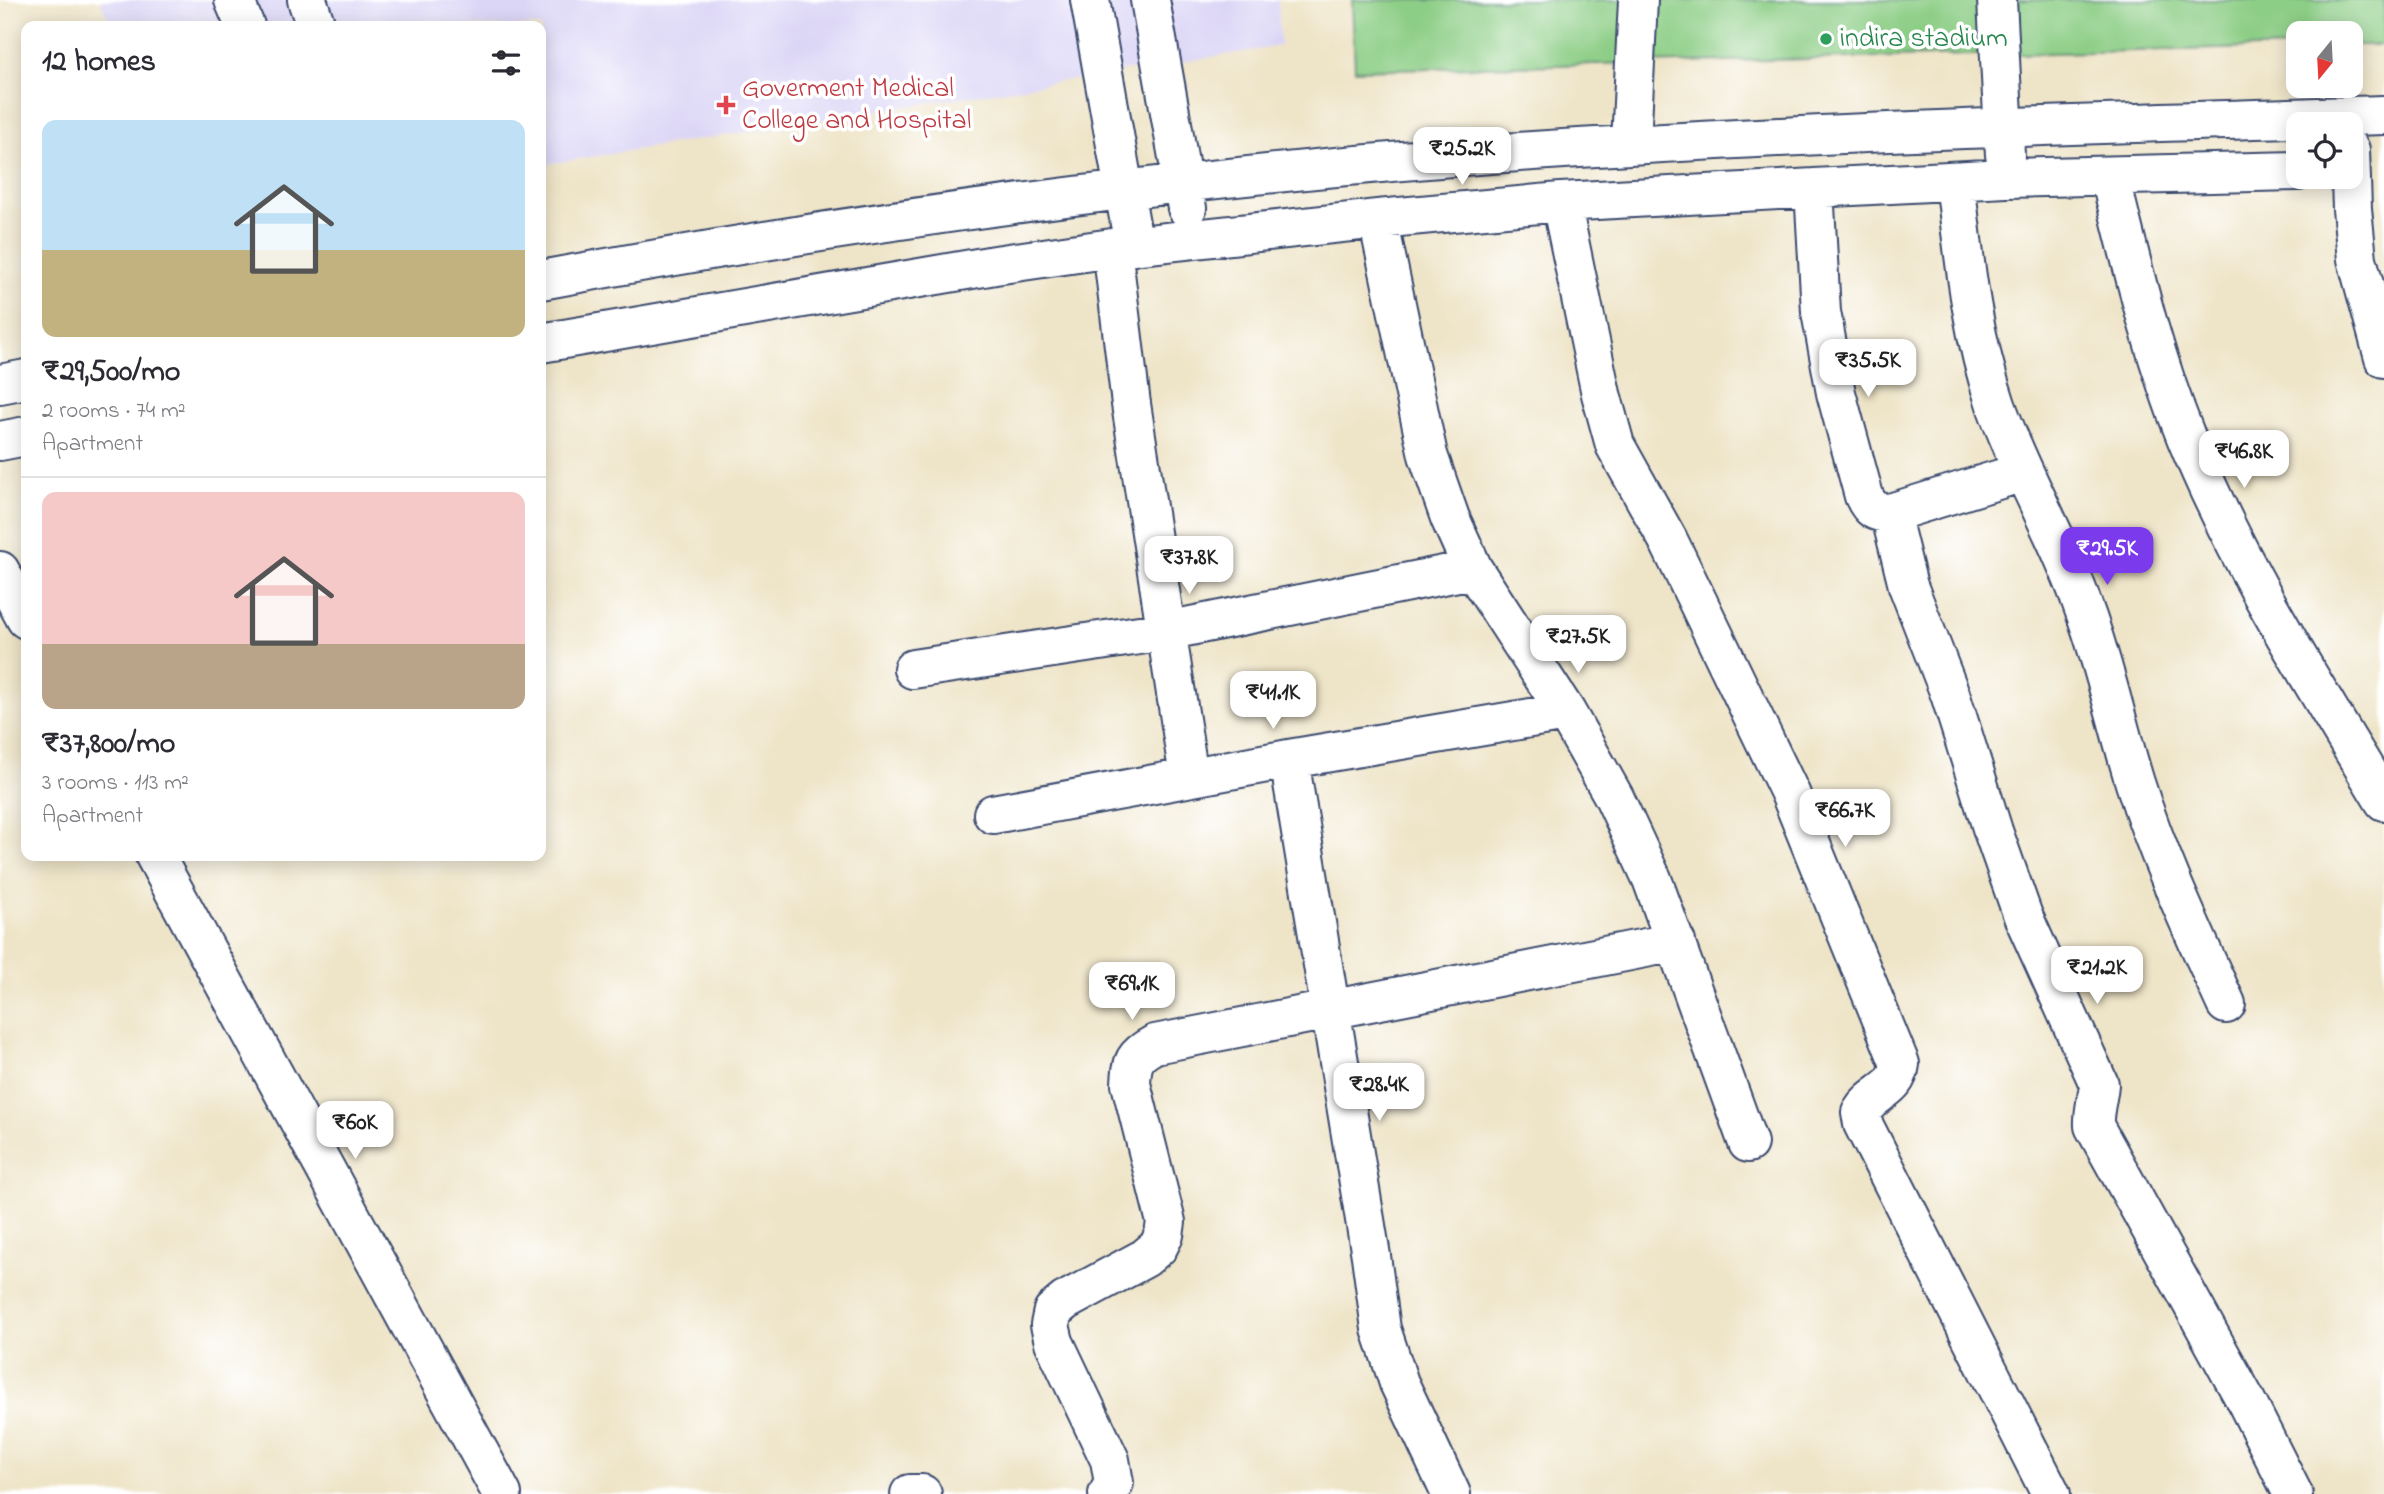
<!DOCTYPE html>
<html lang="en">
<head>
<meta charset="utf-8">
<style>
	:root { --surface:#fff; --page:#f2f2f3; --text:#2b2b33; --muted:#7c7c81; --line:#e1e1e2; --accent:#7c3aed }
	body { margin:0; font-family:"Indie Flower",sans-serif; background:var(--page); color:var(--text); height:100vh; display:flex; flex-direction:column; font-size:26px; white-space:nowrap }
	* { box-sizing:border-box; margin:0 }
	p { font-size:23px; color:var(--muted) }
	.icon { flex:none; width:38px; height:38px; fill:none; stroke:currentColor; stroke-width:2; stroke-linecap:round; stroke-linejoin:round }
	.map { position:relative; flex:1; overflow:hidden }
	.sheet { position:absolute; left:21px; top:21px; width:525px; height:840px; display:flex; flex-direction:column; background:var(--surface); border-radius:14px; box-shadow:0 4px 18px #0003 }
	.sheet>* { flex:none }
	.needle { width:46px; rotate:198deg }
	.fabs { position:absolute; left:2286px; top:21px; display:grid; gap:14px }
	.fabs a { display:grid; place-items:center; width:77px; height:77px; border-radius:14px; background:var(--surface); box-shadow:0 4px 18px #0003; font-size:35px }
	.price { position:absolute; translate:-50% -60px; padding:0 16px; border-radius:14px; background:#fff; color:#222; font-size:23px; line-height:46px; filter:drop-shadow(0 2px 4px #0008) }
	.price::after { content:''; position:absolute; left:50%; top:42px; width:21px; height:16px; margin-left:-10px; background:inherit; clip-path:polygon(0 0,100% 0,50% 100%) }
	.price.on { background:var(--accent); color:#fff }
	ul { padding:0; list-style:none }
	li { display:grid; align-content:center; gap:14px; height:371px; padding:0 21px }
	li+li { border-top:2px solid var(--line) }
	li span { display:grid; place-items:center; height:217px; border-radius:14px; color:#555 }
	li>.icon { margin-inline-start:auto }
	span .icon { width:126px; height:126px; fill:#fffc; stroke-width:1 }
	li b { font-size:30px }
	h2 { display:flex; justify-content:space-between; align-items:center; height:84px; padding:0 21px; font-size:30px }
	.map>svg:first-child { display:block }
	.built { fill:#dcd6f6 }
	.green { fill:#8dce86; stroke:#547e72; stroke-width:2 }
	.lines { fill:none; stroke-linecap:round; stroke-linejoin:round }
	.minor-casing { stroke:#3b4a6e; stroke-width:42 }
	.minor { stroke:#fff; stroke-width:38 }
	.leisure-dot { fill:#2e9e5b; stroke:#fff; stroke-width:2.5 }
	.health-dot { fill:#e0444e; stroke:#fff; stroke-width:2.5 }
	.labels { text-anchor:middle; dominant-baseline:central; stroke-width:7; stroke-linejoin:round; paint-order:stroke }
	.leisure-label { font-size:28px; fill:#27864d; stroke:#fff; text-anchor:start }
	.health-label { font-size:28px; fill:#be3a42; stroke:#fff; text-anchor:start }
</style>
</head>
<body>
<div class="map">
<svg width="2384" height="1494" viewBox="0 0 2384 1494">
	<rect width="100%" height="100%" fill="#fff"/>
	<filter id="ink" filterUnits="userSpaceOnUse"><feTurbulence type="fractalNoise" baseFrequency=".0143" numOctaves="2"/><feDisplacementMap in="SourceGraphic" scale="14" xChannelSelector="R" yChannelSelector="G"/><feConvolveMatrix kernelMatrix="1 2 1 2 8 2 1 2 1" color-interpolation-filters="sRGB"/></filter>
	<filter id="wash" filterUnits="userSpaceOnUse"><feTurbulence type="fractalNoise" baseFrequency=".00686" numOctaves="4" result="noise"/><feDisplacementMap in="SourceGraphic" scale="28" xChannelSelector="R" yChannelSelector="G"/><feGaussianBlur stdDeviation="1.57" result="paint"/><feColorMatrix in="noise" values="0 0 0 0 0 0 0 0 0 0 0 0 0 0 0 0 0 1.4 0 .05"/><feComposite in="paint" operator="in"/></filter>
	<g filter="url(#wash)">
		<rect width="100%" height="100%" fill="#eee4c7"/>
		<!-- built -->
		<path class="built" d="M100,0H1278L1280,46L541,165V26H111Z"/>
		<!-- green -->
		<path class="green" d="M1352,0H2384V45H2350V33H2298V47L1355,70Z"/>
	</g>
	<g filter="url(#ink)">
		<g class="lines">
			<defs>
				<path id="minor" d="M234,0L245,26
					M307,0L316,26
					M1090,0L1134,246
					M1150,0L1187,208
					M1997,0L2005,155
					M1631,144L1638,0
					M2350,150L2352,209L2357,259L2384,358
					M2110,177C2132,264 2152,353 2186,437C2238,565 2313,683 2384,801
					M1955,181C1964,256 1971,332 1996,405C2021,475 2060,539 2084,609C2105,666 2117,725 2135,783C2159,859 2193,931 2226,1004
					M1814,188L1821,312L1836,393L1864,496C1870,509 1875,513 1890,513L2023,472
					M1561,202L1601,394L1615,445L1668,540L1790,793L1900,1064C1897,1091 1874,1090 1861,1112L1863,1124L2051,1494
					M1378,219L1428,455L1450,518L1473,569L1566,712L1614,797L1652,879L1748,1143
					M1112,248L1131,404L1189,777
					M541,280C900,213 1265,165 1630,145C1881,130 2133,123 2384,115
					M541,343L995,265L1112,248L1378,219L1561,202L1814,188L2006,178L2298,171
					M0,384L26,379
					M0,441L26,436
					M1890,513L1908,586L1950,694L1993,831L2023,916L2099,1084C2098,1098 2093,1111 2094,1126L2246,1401L2293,1494
					M0,571L26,619
					M913,669L1166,631L1473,569
					M1289,759L1371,1256L1381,1329L1399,1383L1451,1494
					M993,814L1289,759L1566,712
					M155,856L502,1494
					M910,1494H922
					M1108,1494L1114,1483L1110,1460L1054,1342L1050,1325L1053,1311L1065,1301L1145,1258L1158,1247L1164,1235L1166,1222L1131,1084C1132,1061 1134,1055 1155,1044L1676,942"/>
			</defs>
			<!-- minor casing -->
			<use href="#minor" class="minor-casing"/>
			<!-- minor -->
			<use href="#minor" class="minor"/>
		</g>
	</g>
	<!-- markers -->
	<circle class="leisure-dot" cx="1826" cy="39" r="7"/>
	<path class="health-dot" d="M722.5 94.5h7v7h7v7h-7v7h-7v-7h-7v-7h7z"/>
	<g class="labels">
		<!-- leisure labels -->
		<g class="leisure-label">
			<text x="1840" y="39">indira stadium</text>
		</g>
		<!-- health labels -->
		<g class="health-label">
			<text x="742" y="89">Goverment Medical<tspan x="742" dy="32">College and Hospital</tspan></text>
		</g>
	</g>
</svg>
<div class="fabs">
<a><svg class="needle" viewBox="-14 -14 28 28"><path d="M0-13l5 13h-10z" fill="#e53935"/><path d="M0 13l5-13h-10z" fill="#7c7c81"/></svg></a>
<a><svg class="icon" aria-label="locate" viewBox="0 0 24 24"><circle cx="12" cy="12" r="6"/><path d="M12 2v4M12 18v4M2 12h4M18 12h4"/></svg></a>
</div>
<b class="price" style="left:1462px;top:187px">₹25.2K</b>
<b class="price" style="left:1868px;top:399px">₹35.5K</b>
<b class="price" style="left:2244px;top:490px">₹46.8K</b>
<b class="price on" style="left:2107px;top:587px">₹29.5K</b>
<b class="price" style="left:1189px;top:596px">₹37.8K</b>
<b class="price" style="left:1578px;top:675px">₹27.5K</b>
<b class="price" style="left:1273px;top:731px">₹41.1K</b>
<b class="price" style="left:1845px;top:849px">₹66.7K</b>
<b class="price" style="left:2097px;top:1006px">₹21.2K</b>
<b class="price" style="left:1132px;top:1022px">₹69.1K</b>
<b class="price" style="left:1379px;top:1123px">₹28.4K</b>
<b class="price" style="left:355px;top:1161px">₹60K</b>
<section class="sheet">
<h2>12 homes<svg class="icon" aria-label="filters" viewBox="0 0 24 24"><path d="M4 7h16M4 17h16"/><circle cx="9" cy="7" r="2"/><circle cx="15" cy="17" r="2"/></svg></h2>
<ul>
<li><span style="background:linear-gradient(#bfe0f5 60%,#c2b280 0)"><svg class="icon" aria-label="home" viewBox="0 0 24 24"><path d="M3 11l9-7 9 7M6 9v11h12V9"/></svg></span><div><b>₹29,500/mo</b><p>2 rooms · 74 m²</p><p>Apartment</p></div></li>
<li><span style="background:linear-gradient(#f6c9c9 70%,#b9a48a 0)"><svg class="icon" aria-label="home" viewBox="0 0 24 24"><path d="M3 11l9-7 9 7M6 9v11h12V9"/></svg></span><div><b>₹37,800/mo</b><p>3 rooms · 113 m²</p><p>Apartment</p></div></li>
</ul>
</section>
</div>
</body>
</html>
